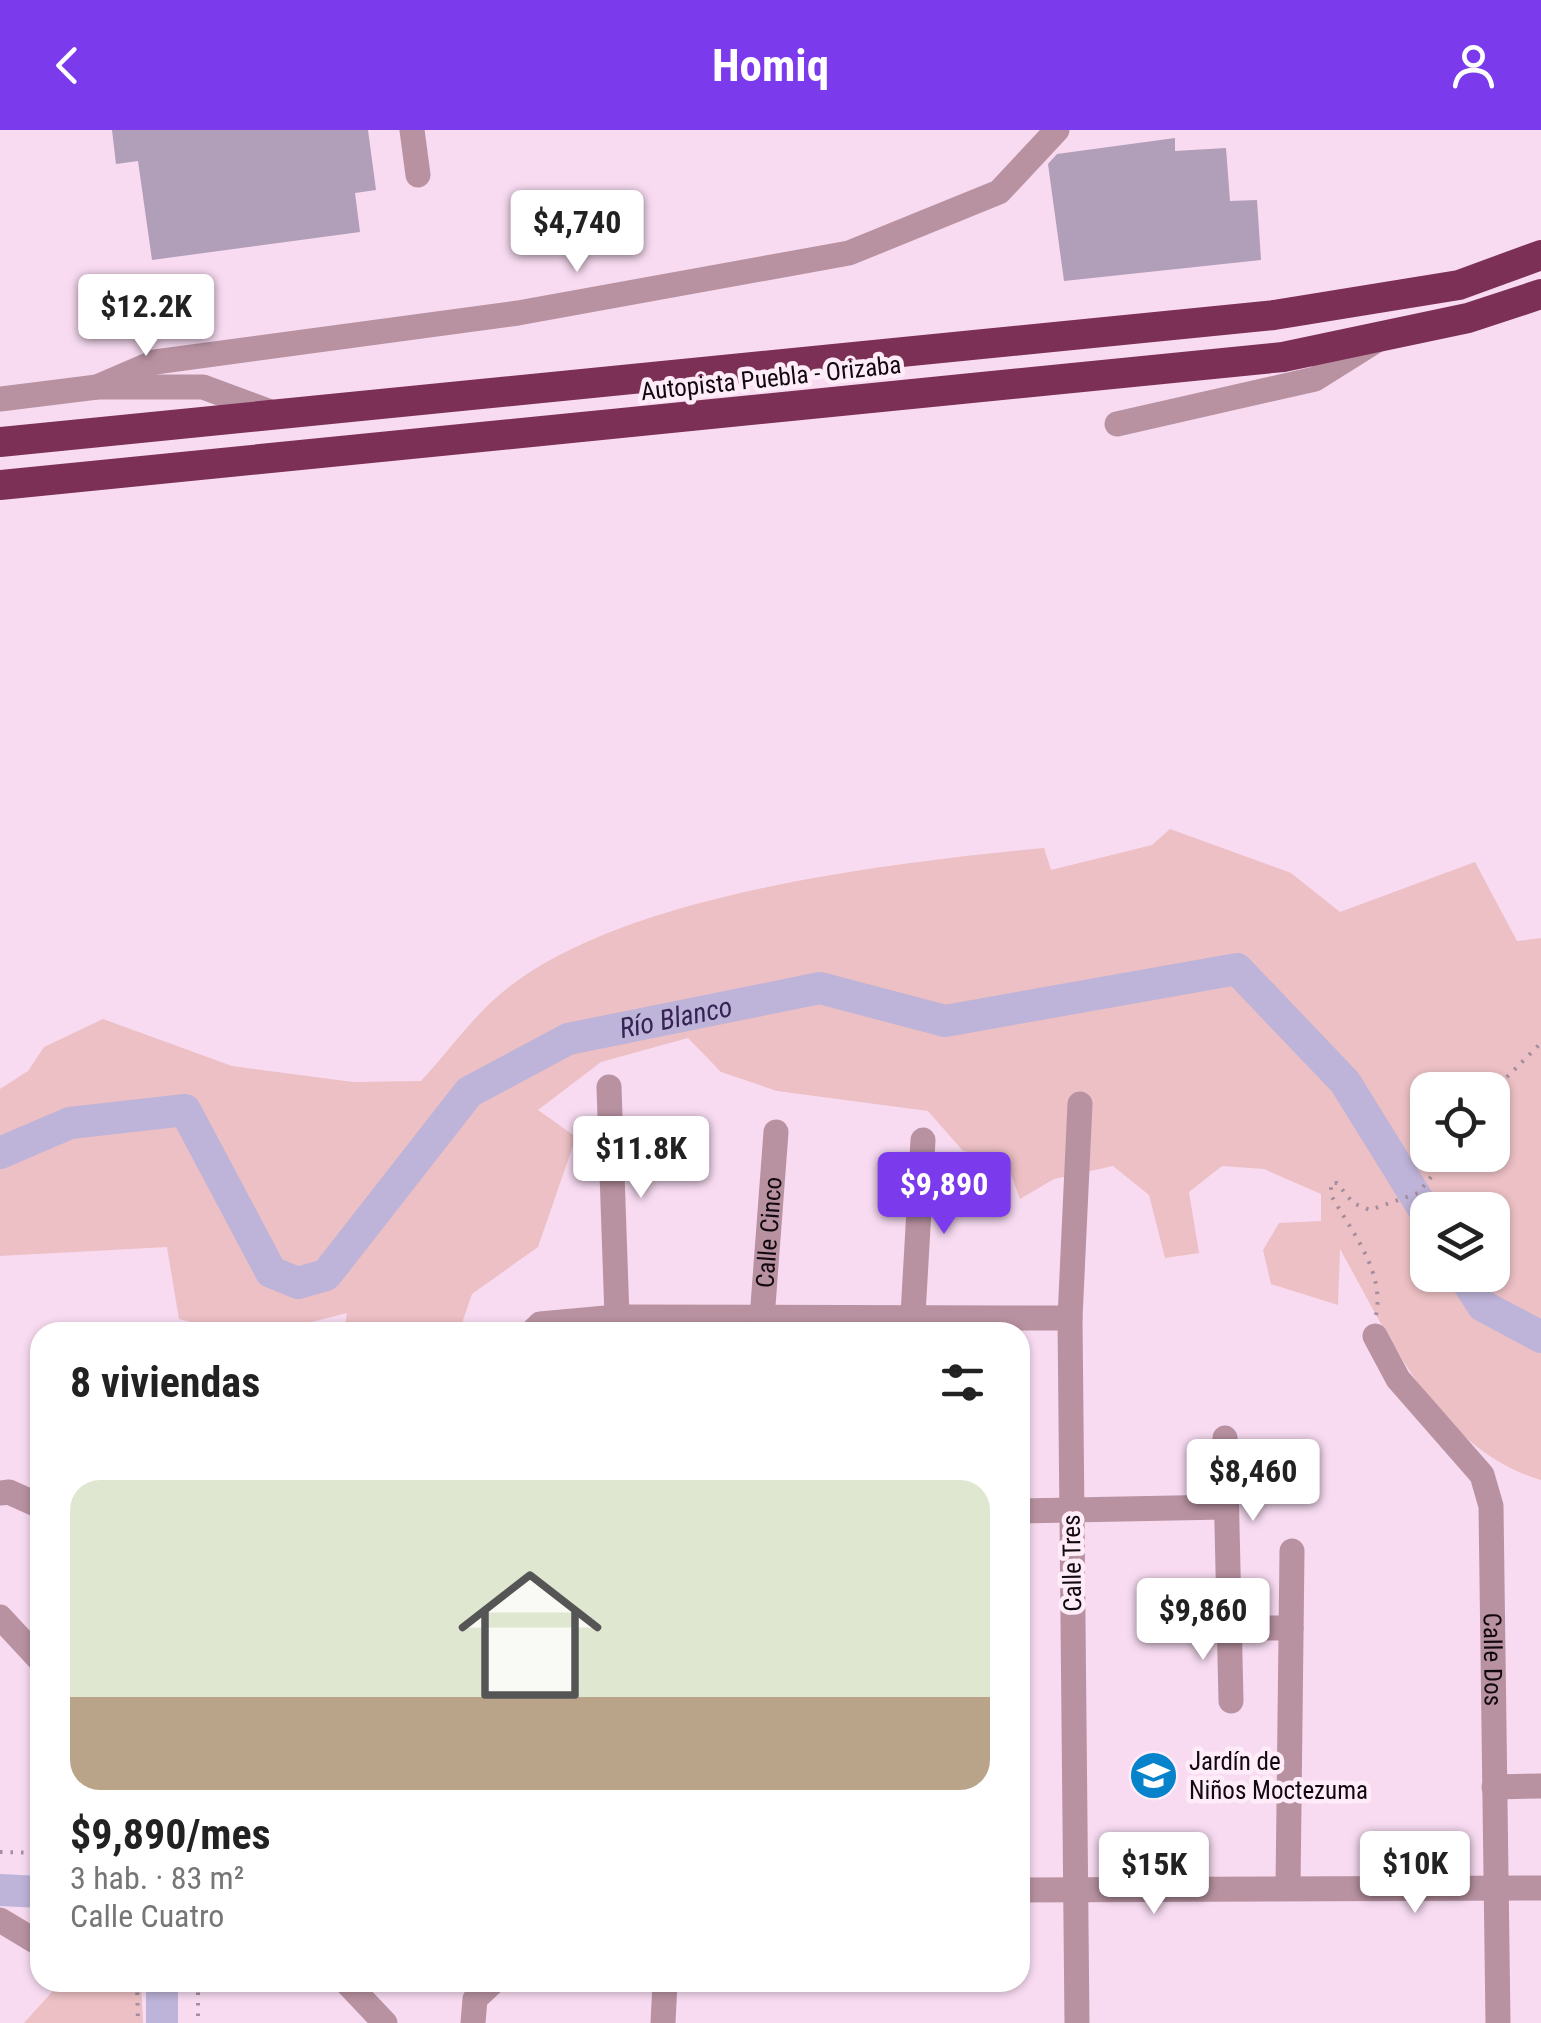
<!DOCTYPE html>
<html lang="es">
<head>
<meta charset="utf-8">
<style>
	:root { --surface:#fff; --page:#f2f2f2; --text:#222; --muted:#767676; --accent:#7c3aed }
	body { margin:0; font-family:"Roboto Condensed",sans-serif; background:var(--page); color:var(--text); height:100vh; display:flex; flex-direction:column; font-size:38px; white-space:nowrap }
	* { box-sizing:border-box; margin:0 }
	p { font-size:32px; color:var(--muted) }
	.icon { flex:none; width:55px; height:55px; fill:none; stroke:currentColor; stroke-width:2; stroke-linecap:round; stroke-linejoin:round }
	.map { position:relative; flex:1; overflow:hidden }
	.drawer { position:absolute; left:30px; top:1192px; width:1000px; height:670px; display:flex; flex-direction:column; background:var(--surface); border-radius:30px; box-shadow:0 2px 8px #0004 }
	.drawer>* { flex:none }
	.fabs { position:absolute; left:1410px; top:942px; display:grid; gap:20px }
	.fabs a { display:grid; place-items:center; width:100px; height:100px; border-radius:20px; background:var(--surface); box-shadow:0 2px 8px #0004; font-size:50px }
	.price { position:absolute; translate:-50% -85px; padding:0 22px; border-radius:10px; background:#fff; color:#222; font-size:32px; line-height:65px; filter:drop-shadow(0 2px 5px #0008) }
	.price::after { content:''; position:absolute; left:50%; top:60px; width:30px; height:22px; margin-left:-15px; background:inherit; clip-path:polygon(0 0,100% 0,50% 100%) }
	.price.active { background:var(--accent); color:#fff }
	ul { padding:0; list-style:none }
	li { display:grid; align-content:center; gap:20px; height:530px; padding:0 40px }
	li span { display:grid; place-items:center; height:310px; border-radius:30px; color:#555 }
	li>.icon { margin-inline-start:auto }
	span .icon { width:180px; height:180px; fill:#fffc; stroke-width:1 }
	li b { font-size:42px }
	h2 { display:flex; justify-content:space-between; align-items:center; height:120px; padding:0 40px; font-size:42px }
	header { display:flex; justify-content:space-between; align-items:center; height:130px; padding:0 40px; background:var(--accent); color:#fff; font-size:45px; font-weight:700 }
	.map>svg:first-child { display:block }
	.green { fill:#ecc0c4; fill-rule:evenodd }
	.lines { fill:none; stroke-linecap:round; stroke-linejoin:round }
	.river { stroke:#beb3d8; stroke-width:32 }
	.building { fill:#b19eb8 }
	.path { stroke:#a38d9e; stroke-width:4; stroke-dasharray:2.5 8; stroke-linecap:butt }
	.minor { stroke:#b992a1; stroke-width:25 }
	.highway { stroke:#7c3055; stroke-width:30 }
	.labels { text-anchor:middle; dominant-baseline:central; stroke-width:9; stroke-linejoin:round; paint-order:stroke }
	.street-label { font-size:25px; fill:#120910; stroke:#feecf9 }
	.poi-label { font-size:25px; fill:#120910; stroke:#feecf9; text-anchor:start }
	.water-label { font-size:28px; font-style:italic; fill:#352353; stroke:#feecf9 }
</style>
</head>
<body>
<header><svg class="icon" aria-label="back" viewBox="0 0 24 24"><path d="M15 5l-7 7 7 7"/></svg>Homiq<svg class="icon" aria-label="person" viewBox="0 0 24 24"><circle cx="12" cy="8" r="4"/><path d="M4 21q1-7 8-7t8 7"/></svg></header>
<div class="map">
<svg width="1541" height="1893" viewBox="0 0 1541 1893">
	<rect width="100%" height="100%" fill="#f8dbf1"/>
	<!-- green -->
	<path class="green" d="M1170,699L1291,743L1340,782L1475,732L1517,811L1541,808V1350C1438,1320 1389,1206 1340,1119L1338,1175L1271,1154L1263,1120L1279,1093L1321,1091V1064L1264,1039L1222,1036L1189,1062L1199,1123L1165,1128L1149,1065L1113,1036L1054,1049L1020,1069L1006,1030L963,1021L928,981L777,961L721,942L688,908L601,932L538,980L576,1007L538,1117L472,1164L459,1202H344L347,1183C277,1201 251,1208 179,1189L167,1117L0,1126V959L28,941L44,917L103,889L232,936L353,952L421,951C448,922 473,886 504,861C624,763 891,733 1044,718L1051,740L1152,715ZM1428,960H1492V1025H1428ZM1428,1080H1492V1145H1428Z
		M60,1853H141L143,1893H24Z"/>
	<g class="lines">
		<!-- river -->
		<g class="river">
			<path id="s1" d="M0,1023L70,993L185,980L271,1142L298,1153L326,1145L469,962L568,909L820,858L945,891L1237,839L1345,952L1428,1086"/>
			<path d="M1463,1145L1483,1176L1541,1207"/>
			<path d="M0,1760L40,1762"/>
			<path d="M162,1852V1893"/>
		</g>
	</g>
	<!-- building -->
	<path class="building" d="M112,0H368L376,60L355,63L360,102L152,130L138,31L116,34Z
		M1175,8V21L1226,18L1230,71L1257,70L1261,130L1064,151L1048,34L1057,24Z"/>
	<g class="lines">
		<!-- path -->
		<path class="path" d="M1492,962L1541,913
			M1376,1185C1385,1141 1351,1101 1331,1065V1053H1337L1353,1073L1370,1080L1418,1063L1449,1025
			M0,1722L40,1723
			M137,1852L138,1893
			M198,1852V1893"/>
		<!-- minor -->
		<g class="minor">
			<path d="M412,0L418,45"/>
			<path d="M97,257L155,232L518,183L849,123L999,62L1057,0"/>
			<path d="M0,269L97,257H203L276,284"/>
			<path d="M1117,294L1315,249L1374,212"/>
			<path d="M609,957L617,1187"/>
			<path d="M532,1202L540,1194L617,1187L1070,1188"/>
			<path id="s2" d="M761,1202L776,1002"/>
			<path d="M912,1202L923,1010"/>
			<path id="s3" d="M1375,1206L1398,1249L1482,1345L1491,1376L1498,1893"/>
			<path d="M1225,1308L1231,1571"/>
			<path d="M0,1363L9,1362L40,1376"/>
			<path d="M1020,1381L1225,1377"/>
			<path d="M0,1487L40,1530"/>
			<path d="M1231,1493L1242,1498H1291"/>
			<path d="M1494,1657L1541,1656"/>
			<path d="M1288,1758L1292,1421"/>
			<path d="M1020,1760L1541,1758"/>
			<path d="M0,1790L40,1814"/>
			<path d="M346,1852L385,1893"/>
			<path d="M473,1893L475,1869L493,1852"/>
			<path d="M663,1893L665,1852"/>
			<path d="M1077,1893L1070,1188L1080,974"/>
		</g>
		<!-- highway -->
		<path class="highway" d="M0,312L1274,185L1459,155L1541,125
			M0,355L1283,227L1468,188L1541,164"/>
	</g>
	<!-- icons -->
	<defs>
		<symbol id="school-disc" viewBox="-11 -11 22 22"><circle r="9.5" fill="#0683cb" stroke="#feecf9"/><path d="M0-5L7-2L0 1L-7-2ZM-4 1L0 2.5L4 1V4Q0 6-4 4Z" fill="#fff"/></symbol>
	</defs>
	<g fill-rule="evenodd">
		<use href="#school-disc" x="1126" y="1618" width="55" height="55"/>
	</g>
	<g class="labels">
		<!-- street labels -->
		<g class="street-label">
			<text transform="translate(771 248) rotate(-6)">Autopista Puebla - Orizaba</text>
			<text stroke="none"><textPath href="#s2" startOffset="100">Calle Cinco</textPath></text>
			<text transform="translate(1072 1433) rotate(-91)">Calle Tres</text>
			<text stroke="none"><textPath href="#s3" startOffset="362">Calle Dos</textPath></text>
		</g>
		<!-- poi labels -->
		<g class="poi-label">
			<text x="1189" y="1631">Jardín de<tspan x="1189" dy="29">Niños Moctezuma</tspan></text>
		</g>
		<!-- water labels -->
		<g class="water-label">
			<text stroke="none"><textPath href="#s1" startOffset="888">Río Blanco</textPath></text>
		</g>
	</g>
</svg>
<div class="fabs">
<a><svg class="icon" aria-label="locate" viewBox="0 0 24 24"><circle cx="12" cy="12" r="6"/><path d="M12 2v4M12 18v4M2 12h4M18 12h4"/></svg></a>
<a><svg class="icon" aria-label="layers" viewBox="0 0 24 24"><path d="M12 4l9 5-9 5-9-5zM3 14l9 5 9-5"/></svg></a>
</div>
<b class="price" style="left:577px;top:145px">$4,740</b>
<b class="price" style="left:146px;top:229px">$12.2K</b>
<b class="price" style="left:641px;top:1071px">$11.8K</b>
<b class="price active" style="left:944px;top:1107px">$9,890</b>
<b class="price" style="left:1253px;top:1394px">$8,460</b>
<b class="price" style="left:1203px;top:1533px">$9,860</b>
<b class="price" style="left:1415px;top:1786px">$10K</b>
<b class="price" style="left:1154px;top:1787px">$15K</b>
<section class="drawer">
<h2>8 viviendas<svg class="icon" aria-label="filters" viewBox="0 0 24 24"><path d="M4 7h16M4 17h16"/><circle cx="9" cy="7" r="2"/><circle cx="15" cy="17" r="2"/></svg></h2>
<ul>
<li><span style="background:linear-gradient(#dfe7d0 70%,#b9a48a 0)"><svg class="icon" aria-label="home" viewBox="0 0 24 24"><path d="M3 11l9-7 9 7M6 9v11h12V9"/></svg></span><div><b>$9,890/mes</b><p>3 hab. · 83 m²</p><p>Calle Cuatro</p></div></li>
</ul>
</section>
</div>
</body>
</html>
